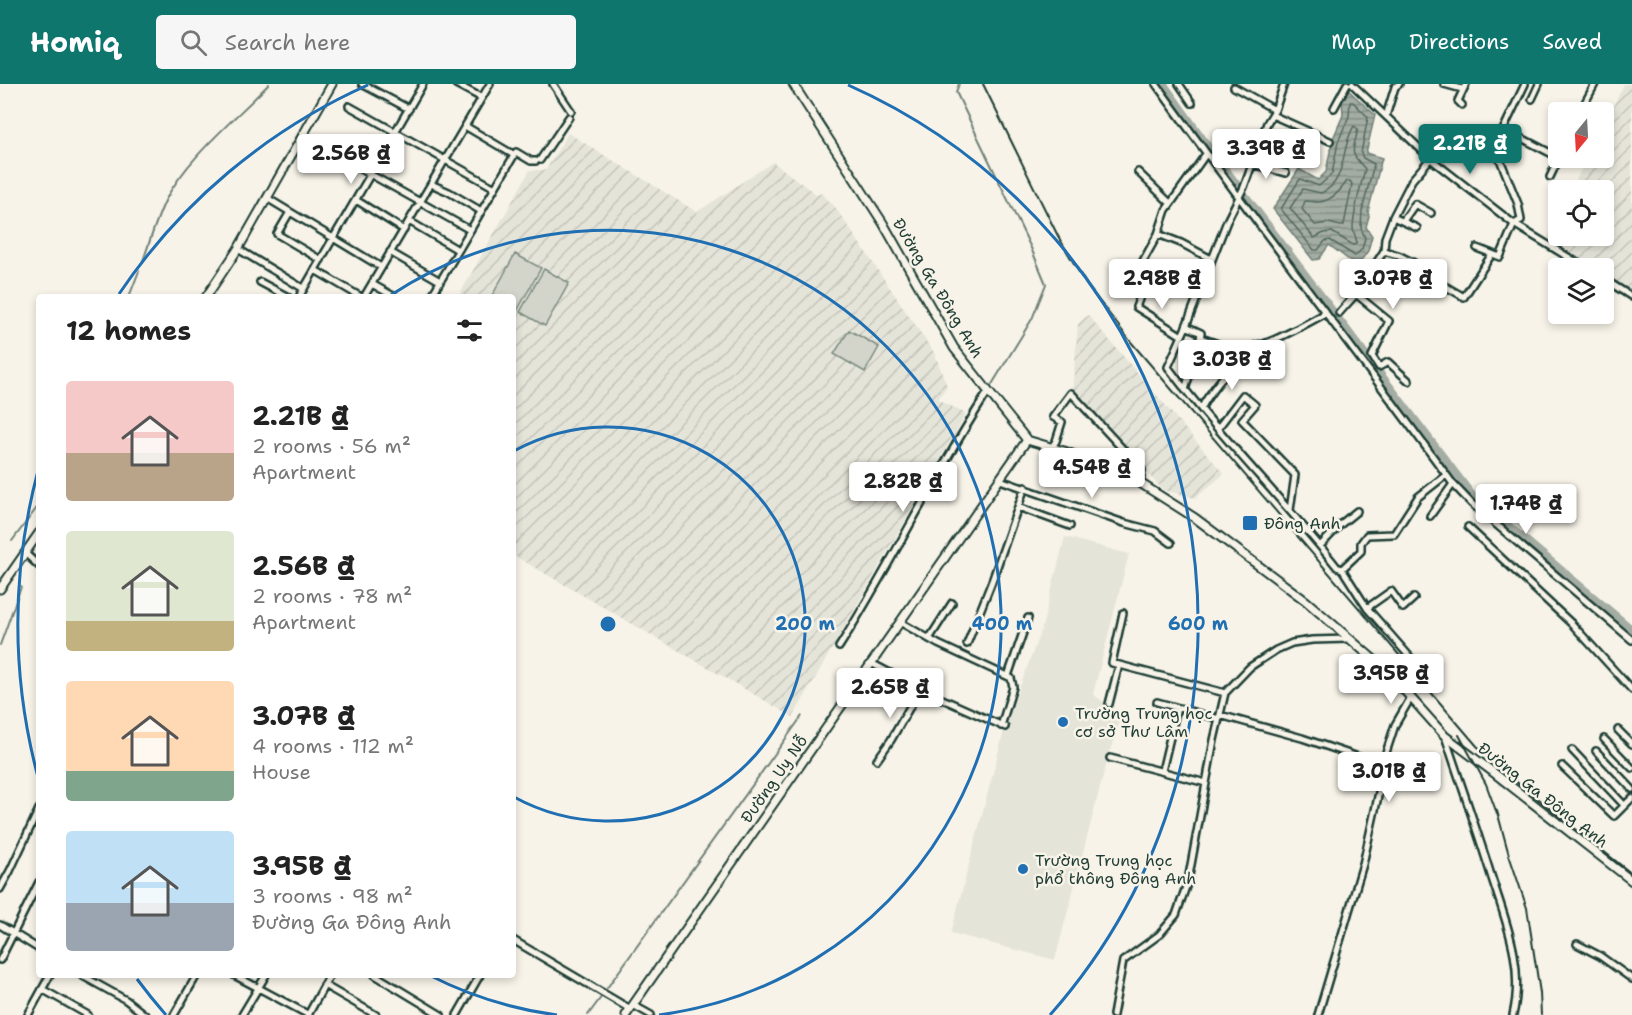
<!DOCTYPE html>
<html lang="en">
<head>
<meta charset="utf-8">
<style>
	:root { --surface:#fff; --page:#f6f6f6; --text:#222; --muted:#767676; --accent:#0f766e }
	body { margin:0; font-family:"Shantell Sans",sans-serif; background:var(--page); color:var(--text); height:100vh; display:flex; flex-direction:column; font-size:22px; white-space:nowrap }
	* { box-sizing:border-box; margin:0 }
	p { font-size:20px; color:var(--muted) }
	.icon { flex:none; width:33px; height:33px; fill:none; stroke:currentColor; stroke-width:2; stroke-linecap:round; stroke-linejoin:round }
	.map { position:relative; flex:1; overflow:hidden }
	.side { position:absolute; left:36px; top:210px; width:480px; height:684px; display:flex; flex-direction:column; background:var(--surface); border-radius:6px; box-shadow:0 3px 9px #0003 }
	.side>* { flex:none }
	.needle { width:39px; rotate:198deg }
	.buttons { position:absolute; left:1548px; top:18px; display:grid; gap:12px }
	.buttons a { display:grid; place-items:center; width:66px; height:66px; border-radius:6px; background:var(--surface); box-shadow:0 3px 9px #0003; font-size:30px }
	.price { position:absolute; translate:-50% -51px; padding:0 14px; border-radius:6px; background:#fff; color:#222; font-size:20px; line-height:39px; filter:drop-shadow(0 2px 3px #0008) }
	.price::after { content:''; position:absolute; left:50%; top:36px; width:18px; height:14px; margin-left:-9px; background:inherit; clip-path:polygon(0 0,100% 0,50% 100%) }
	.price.current { background:var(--accent); color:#fff }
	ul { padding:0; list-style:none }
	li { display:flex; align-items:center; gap:18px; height:150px; padding:0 30px }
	li span { display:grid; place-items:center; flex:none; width:168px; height:120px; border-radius:6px; color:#555 }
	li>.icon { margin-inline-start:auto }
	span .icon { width:72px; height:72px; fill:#fffc; stroke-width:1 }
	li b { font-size:26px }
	h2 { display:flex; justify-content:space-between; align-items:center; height:72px; padding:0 30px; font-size:26px }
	header { display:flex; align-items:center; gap:36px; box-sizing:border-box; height:84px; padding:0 30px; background:var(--accent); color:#fff }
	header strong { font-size:28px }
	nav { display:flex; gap:33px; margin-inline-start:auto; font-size:21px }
	.search { width:420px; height:54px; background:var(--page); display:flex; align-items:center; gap:15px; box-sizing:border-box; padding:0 21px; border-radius:6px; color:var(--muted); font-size:22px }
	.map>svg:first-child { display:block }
	.built { fill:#e5e4d9 }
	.industrial { fill:url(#industrial-furrows) }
	.garden { fill:#d3d5ca; stroke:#79897f; stroke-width:1.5 }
	.water { fill:url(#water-rules); stroke:#6f8077; stroke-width:1.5 }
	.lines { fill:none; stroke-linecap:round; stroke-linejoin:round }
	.shore { stroke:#546a60; stroke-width:1.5 }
	.stream { stroke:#6f8077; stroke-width:2 }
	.river { stroke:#a4ada3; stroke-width:12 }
	.minor-casing { stroke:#1f3d34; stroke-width:10 }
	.tertiary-casing { stroke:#1f3d34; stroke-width:11 }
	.minor { stroke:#f7f3e8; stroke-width:5 }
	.tertiary { stroke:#f7f3e8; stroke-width:7 }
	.rail { stroke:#1f3d34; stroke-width:2 }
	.ring { fill:none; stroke:#1f6fb2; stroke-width:3 }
	.poi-dot { fill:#1f6fb2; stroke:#f7f3e8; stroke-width:2 }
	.labels { text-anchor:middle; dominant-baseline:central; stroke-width:5; stroke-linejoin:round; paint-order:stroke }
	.street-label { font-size:16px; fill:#1f3d34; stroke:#f7f3e8 }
	.poi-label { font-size:16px; fill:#1f3d34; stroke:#f7f3e8; text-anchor:start }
	.centre { fill:#1f6fb2; stroke:#f7f3e8; stroke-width:3 }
	.ring-label { font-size:18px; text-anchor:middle; font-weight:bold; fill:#1f6fb2; stroke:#f7f3e8; stroke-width:5; stroke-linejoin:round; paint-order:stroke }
</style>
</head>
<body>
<header>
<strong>Homiq</strong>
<div class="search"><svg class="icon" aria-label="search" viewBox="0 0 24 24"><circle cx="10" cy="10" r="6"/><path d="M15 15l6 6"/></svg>Search here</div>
<nav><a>Map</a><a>Directions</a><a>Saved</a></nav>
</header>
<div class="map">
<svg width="1632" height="931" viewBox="0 0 1632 931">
	<defs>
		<pattern id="industrial-furrows" width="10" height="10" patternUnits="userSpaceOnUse" patternTransform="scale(1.5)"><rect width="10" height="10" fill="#e5e4d9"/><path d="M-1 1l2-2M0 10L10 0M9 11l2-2" fill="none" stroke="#c4c4bb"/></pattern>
		<pattern id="water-rules" width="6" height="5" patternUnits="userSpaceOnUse" patternTransform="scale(1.5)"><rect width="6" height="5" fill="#a4ada3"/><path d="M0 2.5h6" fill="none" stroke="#858e86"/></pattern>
	</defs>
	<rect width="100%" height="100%" fill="#f7f3e8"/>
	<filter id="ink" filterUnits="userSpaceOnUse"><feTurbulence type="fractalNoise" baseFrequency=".0167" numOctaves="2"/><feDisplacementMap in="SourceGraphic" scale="12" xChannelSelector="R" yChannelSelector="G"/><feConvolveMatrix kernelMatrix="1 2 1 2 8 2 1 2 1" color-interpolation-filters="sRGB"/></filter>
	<g filter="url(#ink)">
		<!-- built -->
		<path class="built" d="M1065,453L1129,470L1093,610L1121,632L1103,692L1055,876L951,849L1005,643L1042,543Z"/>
		<!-- industrial -->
		<path class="industrial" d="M1624,0H1632V208L1604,190V184H1595L1548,154L1558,132V152H1604V106H1571L1587,74H1604V41Z
			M568,49L697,128L773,78L817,111L821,109L835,123L935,270L947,302L938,315L966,330L793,633L513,471V213H458L530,86H546Z
			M1088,231L1224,390L1195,414L1163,406L1072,310L1078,240Z"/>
		<!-- garden -->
		<path class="garden" d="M515,170L541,184L517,227L513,224V213L492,212Z
			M544,185L569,199L545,242L520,228Z
			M849,246L879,263L865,288L834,270Z"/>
		<!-- water -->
		<path class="water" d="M1347,5L1375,31L1366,69L1382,74L1368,128L1369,132L1366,143L1372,152L1368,167L1357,182L1329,161L1319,175L1313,176L1273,125L1299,85L1318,96L1326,88L1332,57L1343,31L1342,15Z"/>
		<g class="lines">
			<!-- shore -->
			<path class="shore" d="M1350,18H1353L1368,33L1361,69L1363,74L1374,80L1362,127L1361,144L1365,154L1362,165L1355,172L1330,156L1325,157L1318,166H1314L1281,125L1300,95L1319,102L1332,90L1338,58L1349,32Z
				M1354,42L1358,45C1353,69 1348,66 1365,85C1360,104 1355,122 1353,142C1352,149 1358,153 1356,160L1353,161L1332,148L1324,149L1314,154L1290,124L1303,105L1321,109C1348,98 1340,63 1354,42Z
				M1347,97H1350L1352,100L1344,141L1341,142L1328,139L1315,141L1302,125L1305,117C1310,117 1314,118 1319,118C1331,117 1341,106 1347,97Z"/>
			<!-- stream -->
			<path class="stream" d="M959,0L956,8L1031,164L1046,200L1032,235L991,302
				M143,177C150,157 156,136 165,117C186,75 236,34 269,0
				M129,213L139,187
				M12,457L39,421
				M0,561L21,503
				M607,904L802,632
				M588,931L602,912"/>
			<!-- river -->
			<path class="river" d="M1161,0L1206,63L1471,413L1632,548"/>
			<defs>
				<path id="minor" d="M362,0L409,25
					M456,0L482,14
					M553,0L571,27
					M1156,0C1253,135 1355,266 1453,400
					M1179,0L1192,19
					M1284,0L1275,26L1267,39L1244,103L1227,137L1185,245L1168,283C1220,353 1283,415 1337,483L1342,485L1367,524L1431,597
					M1352,0L1432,76L1514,140L1586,184
					M1444,0L1462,5
					M1234,3L1275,26
					M1532,15L1539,0
					M1462,21L1458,17L1466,0
					M349,22L495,104
					M1334,24L1347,0
					M1580,28L1595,0
					M1272,31L1330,57
					M1386,32L1395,3L1399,0
					M465,42L514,71
					M1504,45L1558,73
					M1233,51L1259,59
					M302,52L470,146
					M540,76L569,33
					M1252,80L1286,89
					M1138,88L1170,119
					M1550,93L1559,74
					M431,100L449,108L481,127
					M267,114L381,183
					M356,116L404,146
					M290,128L277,150L321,176
					M1393,133L1417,144
					M409,137L458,166
					M1403,137L1415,120L1431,129
					M1158,150L1181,159L1211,175
					M1477,164L1500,173L1514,140L1521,136L1518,120L1495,63L1525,0
					M238,165L304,205
					M1384,167L1398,171L1414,179L1424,190L1464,213L1492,170
					M390,168L440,197
					M1143,177L1158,150L1166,126L1206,70
					M315,186L361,213
					M1604,195L1632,213
					M260,198L288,213
					M372,200L395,213
					M1145,200L1136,223L1182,252
					M1356,210L1384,167L1385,154L1393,133L1412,96L1430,75
					M299,213L423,0
					M364,213L490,0
					M431,213L516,68L531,77H536
					M1339,229L1356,210L1389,237L1372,272L1379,283L1388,278L1409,297
					M1186,242L1201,249L1200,255
					M1185,306L1200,255L1201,254L1218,260
					M1201,325C1207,312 1242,266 1255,262C1257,260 1261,261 1264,260C1285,252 1306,240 1326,229
					M1218,344L1243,311L1255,321L1242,336L1295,391L1290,426
					M1052,363L1056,357L1062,338L1053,333L1071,309L1142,386L1140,399
					M1000,396L1124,439L1155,447L1171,459
					M1018,423L1070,442
					M1430,432L1453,400L1472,420L1498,442L1632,556
					M1468,443L1572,540L1632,606
					M1320,462L1341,440L1357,427
					M25,469L39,482
					M1342,485L1361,467V459L1367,451L1394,450L1418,413L1446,391
					M1367,524L1391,507L1403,524L1414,514
					M1123,529L1112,579L1225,609
					M900,538L938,560L1011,594L1013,603L1001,642
					M929,555L952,519
					M967,560L992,497L1025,403
					M839,563C892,480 934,390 988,308
					M871,579L920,605L1005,643
					M1008,592L1028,534
					M1157,618L1219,635
					M1109,620L1119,581
					M1220,631L1302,654L1382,681L1383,690L1363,780L1318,931
					M1618,646L1632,660
					M1445,652C1460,698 1476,743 1490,788C1505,836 1525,880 1513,931
					M1604,655L1632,684
					M1572,666L1625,722
					M1596,667L1632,705
					M1110,674L1206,699
					M877,676L891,656L920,605
					M1382,681L1395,641L1410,615
					M1562,682L1614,732L1632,714
					M1162,687L1177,624
					M0,805L10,787L39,725
					M0,841L39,865
					M513,856L630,925
					M1577,860L1600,872L1632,895
					M0,876L39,798
					M81,891L126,916L145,931
					M234,891L309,931
					M375,891L441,931
					M324,901L376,931
					M42,905L88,931
					M633,921L651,931
					M28,931L50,891
					M174,931L197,891
					M242,931L266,891
					M308,931L330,891
					M457,931L480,891
					M1113,931L1123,877L1159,851L1176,831L1188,797L1214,656L1225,609L1250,583L1276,566L1292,559L1312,556L1349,555"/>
				<path id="tertiary" d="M793,0L883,139L954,264L1027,356L1064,367L1129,392L1195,434L1306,517L1387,587L1445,652L1489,685L1632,797
					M206,213L238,165L332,0
					M0,505L39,449
					M626,931L1027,356"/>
			</defs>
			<!-- minor casing -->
			<use href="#minor" class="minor-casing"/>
			<!-- tertiary casing -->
			<use href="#tertiary" class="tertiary-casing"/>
			<!-- minor -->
			<use href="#minor" class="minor"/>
			<!-- tertiary -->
			<use href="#tertiary" class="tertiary"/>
			<!-- rail -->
			<path class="rail" d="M983,0L1058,152L1086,200L1131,258L1477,662L1509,692L1632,790
				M1459,651L1486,700L1499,735
				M1497,727L1509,771L1527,824L1540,909L1541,931"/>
		</g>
	</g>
	<!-- distance rings -->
	<g class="ring">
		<path d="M514 367A197 197 0 1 1 514 713"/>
		<path d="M557 931A394 394 0 0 1 429 891M391 211A394 394 0 1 1 659 931"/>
		<path d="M166 931A590 590 0 0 1 137 895M38 693A590 590 0 0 1 38 387M119 210A590 590 0 0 1 368 1M848 1A590 590 0 0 1 1050 931"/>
	</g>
	<!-- markers -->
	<g class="poi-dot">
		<rect x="1242" y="431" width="16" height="16" rx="3"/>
		<circle cx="1063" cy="638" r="6"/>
		<circle cx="1023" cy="785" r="6"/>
	</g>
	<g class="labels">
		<!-- street labels -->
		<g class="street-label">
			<text transform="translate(938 204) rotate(59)">Đường Ga Đông Anh</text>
			<text transform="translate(774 695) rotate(-55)">Đường Uy Nỗ</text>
			<text transform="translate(1543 711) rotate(38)">Đường Ga Đông Anh</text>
		</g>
		<!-- poi labels -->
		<g class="poi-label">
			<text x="1264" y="439">Đông Anh</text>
			<text x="1075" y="629">Trường Trung học<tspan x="1075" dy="18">cơ sở Thư Lâm</tspan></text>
			<text x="1035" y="776">Trường Trung học<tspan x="1035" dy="18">phổ thông Đông Anh</tspan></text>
		</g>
	</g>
	<circle cx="608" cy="540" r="9" class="centre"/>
	<g class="ring-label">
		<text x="805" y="546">200 m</text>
		<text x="1002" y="546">400 m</text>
		<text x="1198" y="546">600 m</text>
	</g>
</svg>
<div class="buttons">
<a><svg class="needle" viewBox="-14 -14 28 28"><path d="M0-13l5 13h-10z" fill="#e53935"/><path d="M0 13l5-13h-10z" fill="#767676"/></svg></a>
<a><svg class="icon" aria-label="locate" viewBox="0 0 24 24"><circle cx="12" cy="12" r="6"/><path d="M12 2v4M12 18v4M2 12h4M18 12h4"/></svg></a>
<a><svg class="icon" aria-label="layers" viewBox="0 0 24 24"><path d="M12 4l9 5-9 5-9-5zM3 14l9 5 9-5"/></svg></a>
</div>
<b class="price current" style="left:1470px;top:91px">2.21B ₫</b>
<b class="price" style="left:1266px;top:96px">3.39B ₫</b>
<b class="price" style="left:351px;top:101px">2.56B ₫</b>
<b class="price" style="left:1162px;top:226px">2.98B ₫</b>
<b class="price" style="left:1393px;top:226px">3.07B ₫</b>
<b class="price" style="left:1232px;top:307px">3.03B ₫</b>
<b class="price" style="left:1092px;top:415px">4.54B ₫</b>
<b class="price" style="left:903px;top:429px">2.82B ₫</b>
<b class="price" style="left:1526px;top:451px">1.74B ₫</b>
<b class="price" style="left:1391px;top:621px">3.95B ₫</b>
<b class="price" style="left:890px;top:635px">2.65B ₫</b>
<b class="price" style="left:1389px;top:719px">3.01B ₫</b>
<section class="side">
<h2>12 homes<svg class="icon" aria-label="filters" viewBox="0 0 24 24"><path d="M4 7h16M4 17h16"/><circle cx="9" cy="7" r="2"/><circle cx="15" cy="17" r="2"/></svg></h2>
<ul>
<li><span style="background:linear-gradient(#f6c9c9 60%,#b9a48a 0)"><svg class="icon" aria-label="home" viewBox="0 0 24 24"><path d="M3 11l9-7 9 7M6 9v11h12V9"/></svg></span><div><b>2.21B ₫</b><p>2 rooms · 56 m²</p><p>Apartment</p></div></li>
<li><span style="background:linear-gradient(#dfe7d0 75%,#c2b280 0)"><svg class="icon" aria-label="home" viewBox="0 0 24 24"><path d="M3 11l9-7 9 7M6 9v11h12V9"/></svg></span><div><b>2.56B ₫</b><p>2 rooms · 78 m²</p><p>Apartment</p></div></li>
<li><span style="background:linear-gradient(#ffd9b3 75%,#7fa58c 0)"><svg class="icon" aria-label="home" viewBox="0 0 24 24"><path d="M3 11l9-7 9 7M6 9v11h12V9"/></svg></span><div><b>3.07B ₫</b><p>4 rooms · 112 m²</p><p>House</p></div></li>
<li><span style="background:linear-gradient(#bfe0f5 60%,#9aa5b1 0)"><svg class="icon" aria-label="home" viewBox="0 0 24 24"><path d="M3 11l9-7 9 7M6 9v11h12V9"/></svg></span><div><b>3.95B ₫</b><p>3 rooms · 98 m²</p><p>Đường Ga Đông Anh</p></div></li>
</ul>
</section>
</div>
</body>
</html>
